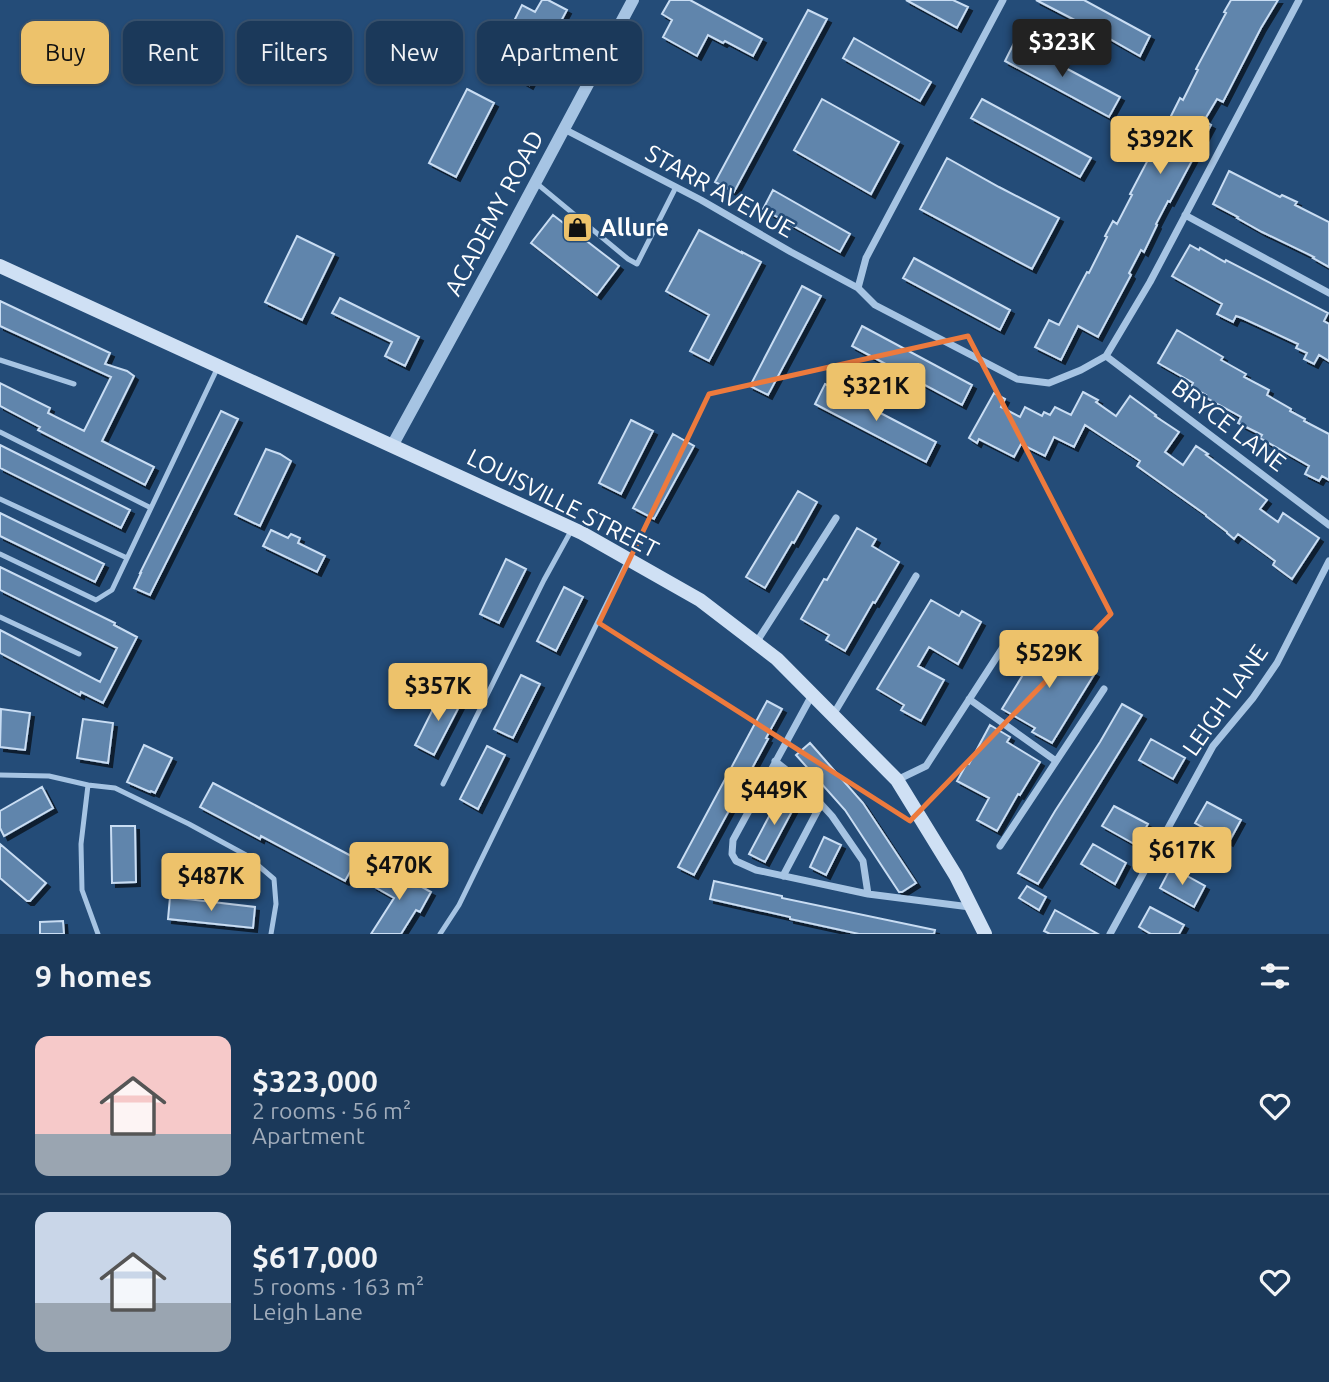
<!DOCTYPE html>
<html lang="en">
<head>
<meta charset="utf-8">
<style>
	:root { --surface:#1b395a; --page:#244060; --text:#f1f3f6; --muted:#a0acbb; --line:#395370; --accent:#edc26b }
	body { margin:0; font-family:Ubuntu,sans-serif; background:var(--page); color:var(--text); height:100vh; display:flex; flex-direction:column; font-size:26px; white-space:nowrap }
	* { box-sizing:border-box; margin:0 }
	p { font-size:23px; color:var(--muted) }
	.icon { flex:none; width:38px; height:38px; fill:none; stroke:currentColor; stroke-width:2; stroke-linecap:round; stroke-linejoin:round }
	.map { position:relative; height:934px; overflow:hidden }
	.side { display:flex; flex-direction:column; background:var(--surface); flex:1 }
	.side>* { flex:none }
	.hud { position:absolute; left:21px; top:21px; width:700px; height:63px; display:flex; gap:14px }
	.price { position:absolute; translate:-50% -60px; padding:0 16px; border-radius:7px; background:var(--accent); color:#111; font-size:23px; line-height:46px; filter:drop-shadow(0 2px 4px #0008) }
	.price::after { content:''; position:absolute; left:50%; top:42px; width:21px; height:16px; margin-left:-10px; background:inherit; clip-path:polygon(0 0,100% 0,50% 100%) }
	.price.selected { background:#222; color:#fff }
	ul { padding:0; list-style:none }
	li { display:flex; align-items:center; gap:21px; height:175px; padding:0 35px }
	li+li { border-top:2px solid var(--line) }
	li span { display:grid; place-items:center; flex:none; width:196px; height:140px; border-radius:14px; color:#555 }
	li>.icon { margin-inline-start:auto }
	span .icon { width:84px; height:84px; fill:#fffc; stroke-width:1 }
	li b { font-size:30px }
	h2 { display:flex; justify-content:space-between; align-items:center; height:84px; padding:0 35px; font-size:30px }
	.pill { padding:0 24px; border-radius:14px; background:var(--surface); box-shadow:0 2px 5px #0004,0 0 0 2px var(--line); font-size:24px; line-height:63px }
	.pill.selected { background:var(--accent); color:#111 }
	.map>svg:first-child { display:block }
	.building { fill:#6185ac; stroke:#c9ddf3; stroke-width:2; filter:url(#shadow) }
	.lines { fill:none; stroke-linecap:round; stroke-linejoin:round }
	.service { stroke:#a6c4e3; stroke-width:5 }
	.minor { stroke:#a6c4e3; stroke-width:7 }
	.tertiary { stroke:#a6c4e3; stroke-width:12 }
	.secondary { stroke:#cfe0f4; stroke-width:14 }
	.marked { fill:none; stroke:#ed7a3d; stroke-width:5; stroke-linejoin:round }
	.labels { text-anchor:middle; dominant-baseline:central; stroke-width:5; stroke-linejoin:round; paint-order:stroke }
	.street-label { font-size:24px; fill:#fff; stroke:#244c78 }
	.poi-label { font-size:24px; font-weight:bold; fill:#fff; stroke:#244c78; text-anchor:start }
</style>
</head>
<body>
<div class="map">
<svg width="1329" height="934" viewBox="0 0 1329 934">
	<defs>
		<filter id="shadow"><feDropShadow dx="4" dy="4" stdDeviation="0" flood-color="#0009"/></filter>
	</defs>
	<rect width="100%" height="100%" fill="#244c78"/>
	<!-- building -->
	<path class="building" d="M542,0H548L567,10L545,51L547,52L529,85L499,68L521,27L513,23L522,5L535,12Z
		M670,0H690L762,39L753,56L725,41L723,43L708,35L697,56L663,37L672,20L662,14Z
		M906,0H953L968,7L957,28Z
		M1036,0H1084L1150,36L1140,56L1092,29Z
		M1231,0H1278L1261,28L1223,102L1217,99L1204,121L1211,125L1170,202L1168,201L1156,224L1157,225L1144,252L1141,250L1129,273L1131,275L1098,337L1078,326L1061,360L1035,347L1049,320L1059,325L1087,272L1089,273L1107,237L1105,236L1113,221L1117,224L1132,195L1130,194L1160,137L1159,136L1167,121L1168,122L1180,98L1183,100L1198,70L1196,69L1226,13L1224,12Z
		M808,10L827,19L734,192L715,182Z
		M854,38L931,82L920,101L843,58Z
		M1015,41L1120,97L1109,117L1005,61Z
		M467,89L494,103L456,177L429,163Z
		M822,99L899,142L871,194L794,150Z
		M982,99L1091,158L1080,177L971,118Z
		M947,158L999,187L1059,218L1032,269L920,209Z
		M1229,171L1280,197L1282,195L1297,202L1295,205L1329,222V267L1313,258L1314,257L1262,232L1237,218L1238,217L1213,204Z
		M773,190L850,234L840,252L763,209Z
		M553,215L619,266L597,295L531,243Z
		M699,230L742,253V252L761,262L709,361L690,351L709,315L666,291Z
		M297,236L334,254L302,320L265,302Z
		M1190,245L1199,250L1200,248L1225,262L1226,260L1328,313L1324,321L1329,324V361L1319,355L1314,364L1304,359L1307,353L1296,348L1298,344L1242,318L1236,316L1233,322L1217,314L1222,304L1172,276Z
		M914,258L1010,310L1000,330L903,278Z
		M802,286L821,296L768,395L750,386Z
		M340,298L419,337L405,366L385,356L392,342L332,313Z
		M0,301L110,353L105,364L127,371L134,376L102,441L154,467L145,485L38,430L40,427L0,406V383L50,408L48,413L84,431L111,377L0,326Z
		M862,326L972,385L962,405L852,346Z
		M1177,330L1223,357L1221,360L1246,374L1244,377L1269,390L1267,395L1291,409L1290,411L1305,419L1304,421L1329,434V480L1322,476L1319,481L1305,474L1309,466L1260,438L1262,435L1238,423L1241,417L1205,397L1206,395L1191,387L1193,383L1158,363Z
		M825,384L936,442L926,462L815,404Z
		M1083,392L1098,400L1096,402L1116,416L1130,396L1156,415L1155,416L1179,432L1165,452L1183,465L1196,446L1208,454L1206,455L1267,500L1260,509L1278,522L1283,513L1319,538L1292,579L1273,565L1275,561L1238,534L1234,539L1227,533V532L1206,516V515L1137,466L1140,461L1085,425L1074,447L1054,437L1045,456L1021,444L1014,457L979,439L977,443L969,438L994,393L1005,399L1001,407L1020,417L1025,407L1042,416L1044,412L1050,415L1055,407L1071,415Z
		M221,411L238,419L150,595L134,588L141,573H140Z
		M631,420L653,431L621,494L599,483Z
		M673,434L694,446L654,519L633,508Z
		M0,445L130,510L121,528L0,468Z
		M266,449L280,454L291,461L260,526L235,514Z
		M798,491L817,502L794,543L792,542L765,588L746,577Z
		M0,513L104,564L95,582L0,536Z
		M857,528L876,539L872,546L899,562L875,603L873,602L845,651L826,640L829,635L801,619L824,579L827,580Z
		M271,530L288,538L291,534L300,538L298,543L325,556L317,572L263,546Z
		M506,559L526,569L499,623L480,614Z
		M0,567L115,623L114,625L137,637L103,703L81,692L80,695L0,653V630L100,682L117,648L0,590Z
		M564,587L583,597L556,651L537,641Z
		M931,600L959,616L962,611L981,622L958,664L929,647L918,666L944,680L921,721L901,710L904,705L877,689Z
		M1046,637L1066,649L1063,654L1095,673L1052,743L1032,732L1035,728L1002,709Z
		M521,675L540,684L513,738L494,729Z
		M442,691L462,701L434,755L415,745Z
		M767,701L782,709L766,738L768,739L694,875L678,867Z
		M1122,704L1142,715L1038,884L1018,873L1055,811L1100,742Z
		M1,709L30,713L25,750L0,747Z
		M83,719L113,723L108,763L77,758Z
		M990,725L1010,737L1007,742L1040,762L1020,795L1018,794L997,831L977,820L989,798L957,781L967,763L969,764Z
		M1151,739L1185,758L1173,779L1139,760Z
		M810,743L863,803L916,883L902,892H899L845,810L796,755Z
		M144,745L172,758L155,793L151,791L150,792L127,782Z
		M487,746L505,755L478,809L460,799Z
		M213,783L357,859L345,881L261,836L260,839L200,807Z
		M42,787L53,808L4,836L0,828V811Z
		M782,792L798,800L765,862L749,854Z
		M1207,802L1241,820L1229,842L1195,823Z
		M1114,806L1148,824L1136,845L1102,826Z
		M111,826H135L136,882L112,883Z
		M824,837L841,845L826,875L810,867Z
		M0,844L46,883L30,901H27L0,878Z
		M1093,844L1126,863L1115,884L1081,864Z
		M384,866L431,892L420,912L416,910L401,934H371L394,898L373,886Z
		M1171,867L1205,886L1194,907L1160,888Z
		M714,881L782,896V898L935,930L934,934H859L790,919V917L710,899Z
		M1027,886L1046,897L1039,910L1019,898Z
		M170,897L255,907L253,928L168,919Z
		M1150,907L1184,925L1179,934H1151L1139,927Z
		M1055,910L1098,934H1050L1044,931Z
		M63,921L64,934H40V922Z"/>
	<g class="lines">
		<!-- service -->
		<path class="service" d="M535,182L628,259L637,264L676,187
			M0,360L74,384
			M0,432L151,508
			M0,499L127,558
			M0,554L96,600L112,590L217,369
			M0,617L79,654
			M0,775L49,776L88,785
			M443,784L544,580L571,531
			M98,934L82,890L81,844L88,785L115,788L189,824L246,855L274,879L276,904L271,934
			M440,934L459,905L628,560"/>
		<!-- minor -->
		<path class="minor" d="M564,129L701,200L791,252L858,288L875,305L1017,379L1049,383L1081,370L1106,356L1150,282L1299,0
			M1185,215L1329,293
			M858,288L866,258L1003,0
			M1106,356L1329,525
			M756,643L836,518
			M812,695L733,840L732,854L736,861L756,870L868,894L970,907
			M969,699L1056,761
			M833,715L916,576
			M775,761L799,780L832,816L863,861L868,894
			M897,780L926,766L1009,638
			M1000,846L1104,689
			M783,876L821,804
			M1110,934L1213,746L1253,698L1277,663L1329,561"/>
		<!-- tertiary -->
		<path class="tertiary" d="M392,446L502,245L633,0"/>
		<!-- secondary -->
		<path class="secondary" d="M0,266L582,533L700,600L777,659L897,780L956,876L985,934"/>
	</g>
	<!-- marked area -->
	<path class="marked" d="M968,336L1111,614L910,821L599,623L709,394Z"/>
	<!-- icons -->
	<defs>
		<symbol id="shop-square" viewBox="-11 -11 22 22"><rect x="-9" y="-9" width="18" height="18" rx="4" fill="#edc26b" stroke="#244c78"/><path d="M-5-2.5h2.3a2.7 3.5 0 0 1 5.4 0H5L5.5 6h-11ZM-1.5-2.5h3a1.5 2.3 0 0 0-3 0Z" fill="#111"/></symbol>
	</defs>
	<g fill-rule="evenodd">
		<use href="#shop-square" x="560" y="210" width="35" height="35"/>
	</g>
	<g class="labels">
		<!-- street labels -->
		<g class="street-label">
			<text transform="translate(720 191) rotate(29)">STARR AVENUE</text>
			<text transform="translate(494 213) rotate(-62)">ACADEMY ROAD</text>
			<text transform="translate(1229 425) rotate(37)">BRYCE LANE</text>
			<text transform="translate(563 503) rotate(27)">LOUISVILLE STREET</text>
			<text transform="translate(1225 700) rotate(-55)">LEIGH LANE</text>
		</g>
		<!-- poi labels -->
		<g class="poi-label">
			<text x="600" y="227">Allure</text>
		</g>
	</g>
</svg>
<b class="price selected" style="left:1062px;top:79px">$323K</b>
<b class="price" style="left:1160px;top:176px">$392K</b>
<b class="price" style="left:876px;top:423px">$321K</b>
<b class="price" style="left:1049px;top:690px">$529K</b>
<b class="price" style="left:438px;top:723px">$357K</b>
<b class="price" style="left:774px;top:827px">$449K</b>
<b class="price" style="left:1182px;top:887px">$617K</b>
<b class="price" style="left:399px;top:902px">$470K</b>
<b class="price" style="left:211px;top:913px">$487K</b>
<div class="hud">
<a class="pill selected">Buy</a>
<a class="pill">Rent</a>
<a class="pill">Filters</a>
<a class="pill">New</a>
<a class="pill">Apartment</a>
</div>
</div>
<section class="side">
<h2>9 homes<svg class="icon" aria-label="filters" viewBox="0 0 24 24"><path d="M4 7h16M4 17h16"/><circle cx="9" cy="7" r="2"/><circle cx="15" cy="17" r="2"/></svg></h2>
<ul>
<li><span style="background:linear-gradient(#f6c9c9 70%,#9aa5b1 0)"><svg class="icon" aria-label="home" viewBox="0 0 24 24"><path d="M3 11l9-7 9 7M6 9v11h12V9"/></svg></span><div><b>$323,000</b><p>2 rooms · 56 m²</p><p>Apartment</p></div><svg class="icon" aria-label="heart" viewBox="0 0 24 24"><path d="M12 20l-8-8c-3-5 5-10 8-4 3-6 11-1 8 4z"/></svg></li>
<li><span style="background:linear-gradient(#c9d6e8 65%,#9aa5b1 0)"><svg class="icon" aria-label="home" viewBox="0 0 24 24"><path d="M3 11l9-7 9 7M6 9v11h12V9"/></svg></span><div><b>$617,000</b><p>5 rooms · 163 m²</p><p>Leigh Lane</p></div><svg class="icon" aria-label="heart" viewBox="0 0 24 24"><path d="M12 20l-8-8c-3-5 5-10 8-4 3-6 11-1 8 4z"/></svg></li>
</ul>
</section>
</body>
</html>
